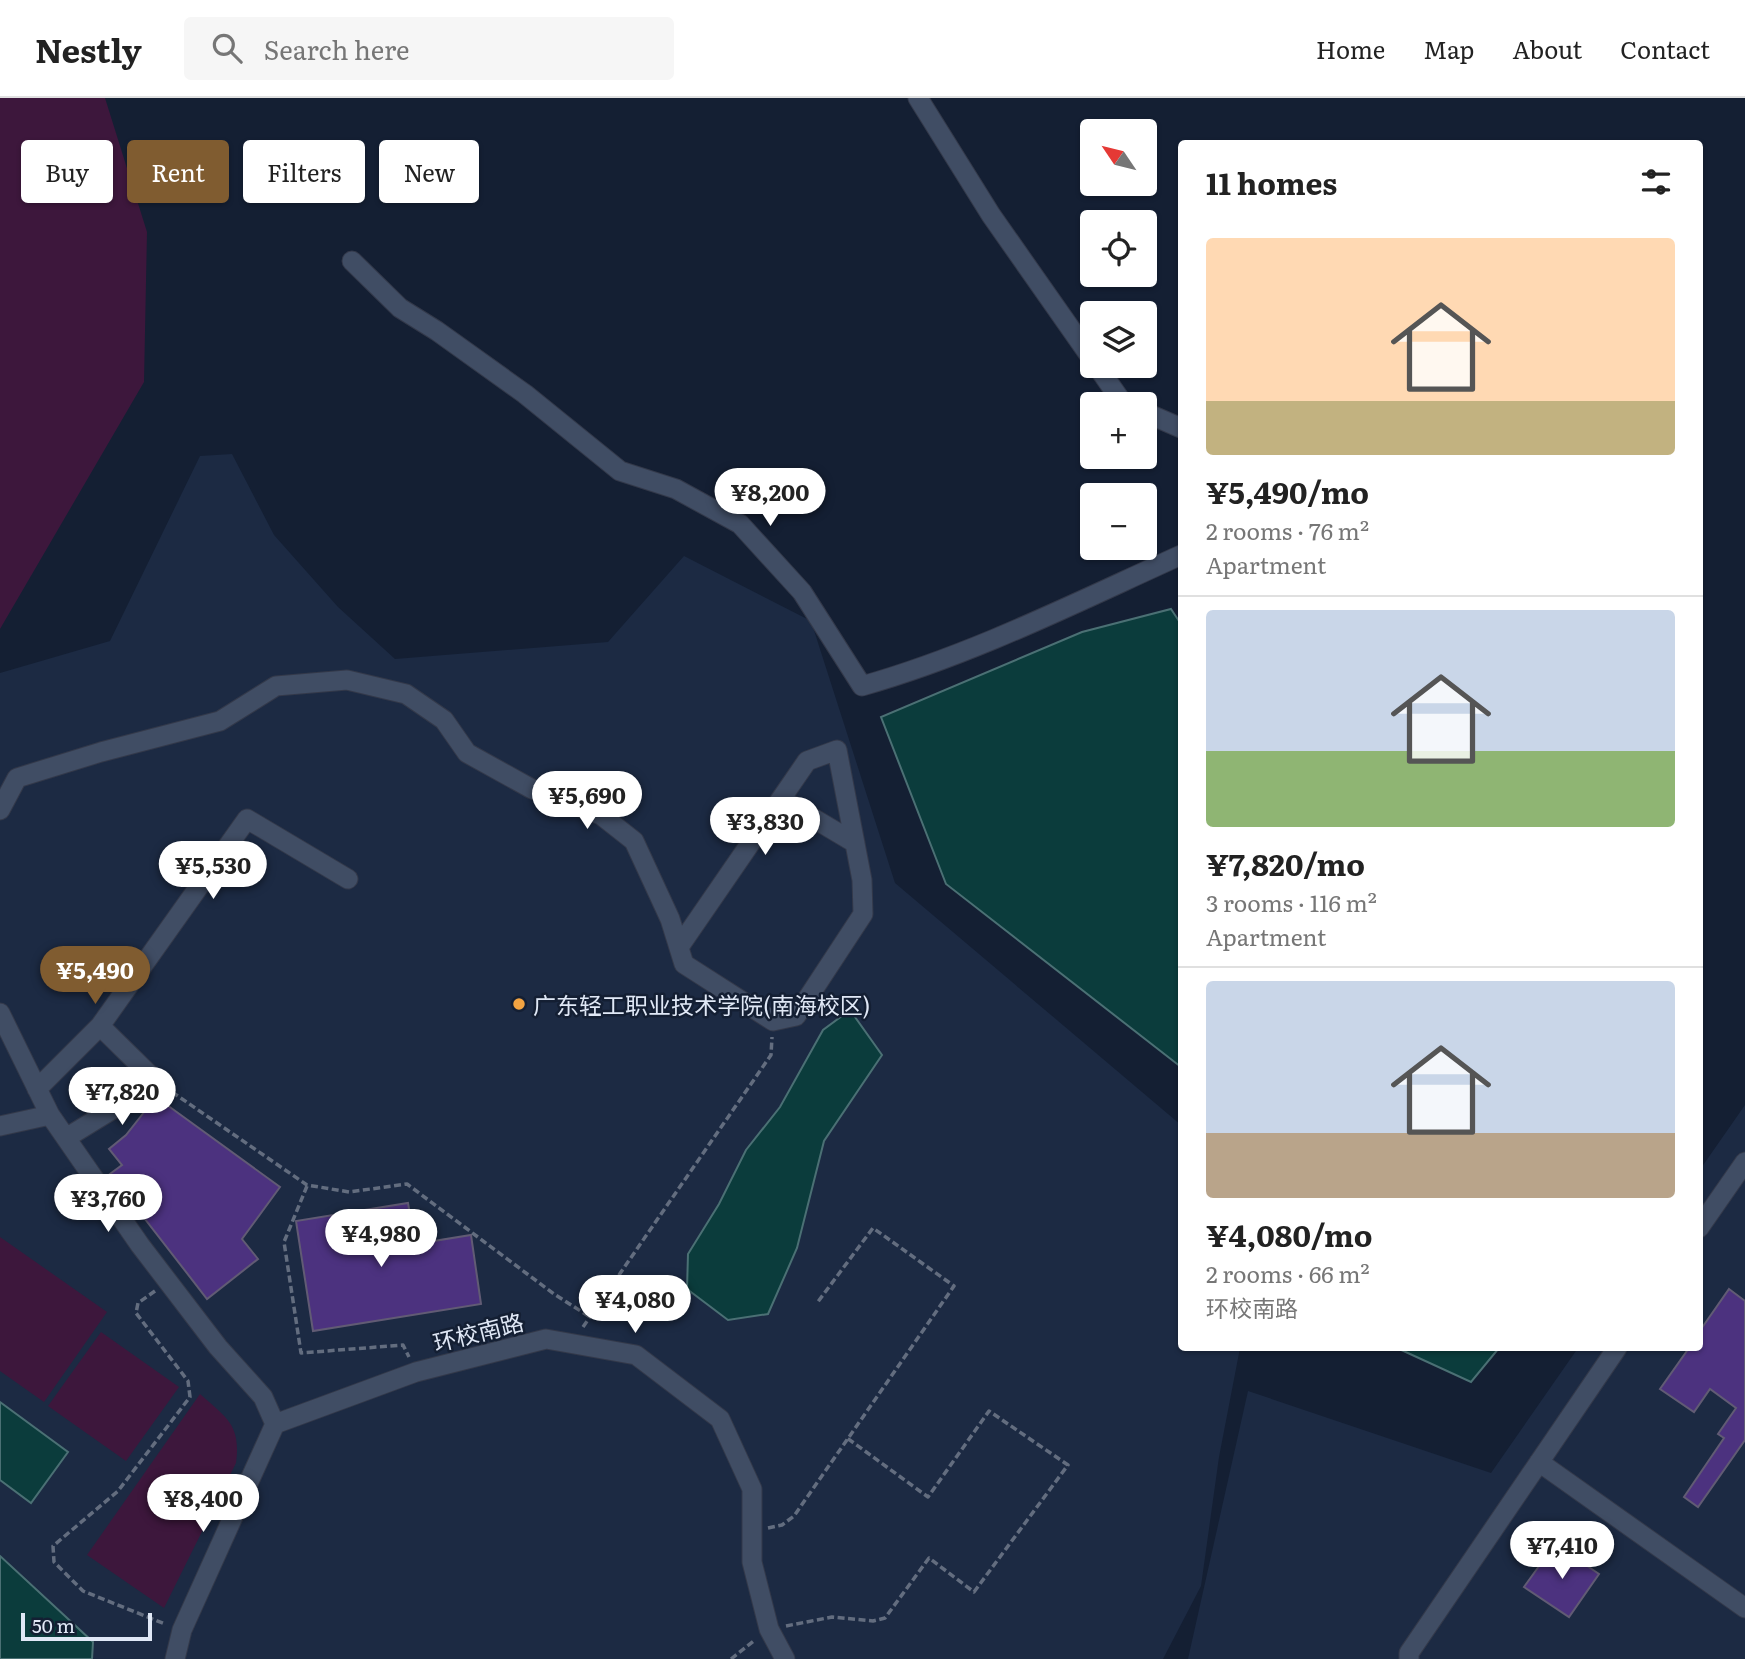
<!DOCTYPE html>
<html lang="en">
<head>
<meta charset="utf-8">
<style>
	:root { --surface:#fff; --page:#f6f6f6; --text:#222; --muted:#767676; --line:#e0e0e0; --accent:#805c30 }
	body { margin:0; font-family:Literata,"Noto Sans SC",serif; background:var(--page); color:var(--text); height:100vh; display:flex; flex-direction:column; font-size:26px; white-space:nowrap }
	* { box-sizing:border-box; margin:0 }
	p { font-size:23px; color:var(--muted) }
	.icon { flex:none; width:38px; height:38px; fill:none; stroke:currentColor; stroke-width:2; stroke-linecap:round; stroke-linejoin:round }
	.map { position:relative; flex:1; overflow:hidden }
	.sheet { position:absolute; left:1178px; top:42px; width:525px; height:1211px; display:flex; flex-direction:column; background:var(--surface); border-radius:7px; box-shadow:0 2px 5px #0004 }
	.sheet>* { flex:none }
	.top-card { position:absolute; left:21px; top:42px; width:665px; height:63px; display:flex; gap:14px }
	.needle { width:46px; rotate:305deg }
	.fabs { position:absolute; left:1080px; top:21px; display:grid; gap:14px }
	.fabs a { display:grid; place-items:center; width:77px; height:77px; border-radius:7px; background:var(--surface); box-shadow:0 2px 5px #0004; font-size:35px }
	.scale { position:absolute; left:21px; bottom:18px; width:131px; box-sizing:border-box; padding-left:7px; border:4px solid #e0e8f6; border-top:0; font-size:19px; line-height:24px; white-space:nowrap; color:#e0e8f6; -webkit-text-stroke:5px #141f33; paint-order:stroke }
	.price { position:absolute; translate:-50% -60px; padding:0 16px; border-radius:24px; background:#fff; color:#222; font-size:23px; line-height:46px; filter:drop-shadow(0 2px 4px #0008) }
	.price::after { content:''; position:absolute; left:50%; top:42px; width:21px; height:16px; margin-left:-10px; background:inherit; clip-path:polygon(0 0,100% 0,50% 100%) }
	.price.active { background:var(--accent); color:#fff }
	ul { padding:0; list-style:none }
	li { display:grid; align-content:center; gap:14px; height:371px; padding:0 28px }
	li+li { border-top:2px solid var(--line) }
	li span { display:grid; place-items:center; height:217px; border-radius:7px; color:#555 }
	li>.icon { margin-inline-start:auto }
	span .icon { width:126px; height:126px; fill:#fffc; stroke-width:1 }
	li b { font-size:30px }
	h2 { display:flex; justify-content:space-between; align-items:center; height:84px; padding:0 28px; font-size:30px }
	.chip { padding:0 24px; border-radius:7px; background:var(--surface); box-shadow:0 2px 5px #0004; font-size:24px; line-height:63px }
	.chip.active { background:var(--accent); color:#fff }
	header { display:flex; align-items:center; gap:42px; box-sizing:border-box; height:98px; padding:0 35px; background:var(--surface); border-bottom:2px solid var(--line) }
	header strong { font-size:33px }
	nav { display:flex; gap:38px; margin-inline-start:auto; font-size:24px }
	.search { width:490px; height:63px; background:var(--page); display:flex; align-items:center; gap:18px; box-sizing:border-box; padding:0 24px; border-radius:7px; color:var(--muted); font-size:26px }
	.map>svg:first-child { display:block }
	.built { fill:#1c2a43 }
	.green { fill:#3d173c }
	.water { fill:#0b3c3c; stroke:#4b7074; stroke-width:2 }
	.building { fill:#4c327f; stroke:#615b74; stroke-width:2 }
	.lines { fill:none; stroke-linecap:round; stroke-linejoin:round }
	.minor-casing { stroke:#33394a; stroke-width:21 }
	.path { stroke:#636d7f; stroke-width:3.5; stroke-dasharray:7 3.5; stroke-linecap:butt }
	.minor { stroke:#404d64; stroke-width:19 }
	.poi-dot { fill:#f3a442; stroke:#141f33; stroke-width:2.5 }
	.labels { text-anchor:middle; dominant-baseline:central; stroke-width:5; stroke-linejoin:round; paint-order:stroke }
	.poi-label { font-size:23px; fill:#e0e8f6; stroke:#141f33; text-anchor:start }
	.street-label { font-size:23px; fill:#e0e8f6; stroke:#141f33 }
</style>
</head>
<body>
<header>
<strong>Nestly</strong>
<div class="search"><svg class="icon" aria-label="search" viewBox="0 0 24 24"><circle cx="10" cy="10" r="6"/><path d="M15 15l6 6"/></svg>Search here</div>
<nav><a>Home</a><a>Map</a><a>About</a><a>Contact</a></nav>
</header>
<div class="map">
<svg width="1745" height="1561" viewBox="0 0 1745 1561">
	<rect width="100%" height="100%" fill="#141f33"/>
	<!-- built -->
	<path class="built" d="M232,356L274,437L338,509L395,561L608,544L684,458L811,523L895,785L1181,1027V1250H1240L1219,1359L1201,1488L1163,1561H0V575L110,543L200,358Z
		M1745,1007V1561H1188L1248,1293L1491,1375L1578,1250H1699V1073Z"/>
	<!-- green -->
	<path class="green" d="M0,0H105L147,134L144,284L0,531Z
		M0,1139L107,1214L44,1304L0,1273Z
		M101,1234L179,1289L126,1363L48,1308Z
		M200,1296C227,1320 241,1327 236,1365L164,1510L87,1457Z"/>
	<!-- water -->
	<path class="water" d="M1171,511L1181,526V969L946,786L881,619L1082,534Z
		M850,912L882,957L824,1043L797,1150L768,1216L728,1222L687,1191L688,1156L719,1106L746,1052L780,1009L823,932Z
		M1397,1250H1499L1471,1284Z
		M0,1304L68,1354L31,1405L0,1382Z
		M0,1458L93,1544L92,1561H0Z"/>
	<!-- building -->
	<path class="building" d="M156,999L280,1089L242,1141L258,1161L207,1201L110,1076L122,1067L109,1051L126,1037Z
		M408,1105L415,1146L471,1137L481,1206L313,1233L296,1123Z
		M1729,1191L1745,1203V1342L1698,1409L1684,1399L1724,1340L1718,1336L1736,1310L1710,1291L1694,1314L1660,1291L1689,1250H1699V1234Z
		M1555,1446L1599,1476L1569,1519L1524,1489Z"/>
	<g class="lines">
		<defs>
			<path id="minor" d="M918,0L991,117L1092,261
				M352,163L400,210L437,233L525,296L620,373L676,391L740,426L802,494L862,588C972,557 1077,504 1181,457
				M1097,268L1122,304L1128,306
				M1144,314L1181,330
				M781,701L855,745
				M0,712L17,680L101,654L220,623L276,588L347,582L406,596L444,622L467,655L532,691L601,717L634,743L670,821L684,866L773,923L796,918L863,816L862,782L837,652L807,663L679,849
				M0,915L50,1017L140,1147L218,1249L263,1299L275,1326
				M100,928L247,721L348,781
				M37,991L100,928L157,984L66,1040
				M0,1028L50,1017
				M1699,1130L1745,1064
				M275,1326L416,1274L546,1241L636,1257L720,1321L752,1391V1464L769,1531L785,1561
				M1539,1364L1745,1510
				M175,1561L182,1532L275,1326
				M1409,1561V1555L1617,1250"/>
		</defs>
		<!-- minor casing -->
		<use href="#minor" class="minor-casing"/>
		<!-- path -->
		<path class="path" d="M172,994L307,1087L349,1094L407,1086L554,1196L590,1219
			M307,1088L284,1144L301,1255L403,1247L409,1259
			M155,1193L138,1205L136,1215L188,1283L190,1299L118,1393L53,1448L54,1464L83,1493L165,1526
			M583,1229L771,957L772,939
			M768,1430L782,1427L794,1418L954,1188L873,1130L817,1205
			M786,1528L832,1519L873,1523L885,1520L929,1460L974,1494L1068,1367L989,1313L928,1399L847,1340
			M731,1561L755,1542"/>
		<!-- minor -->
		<use href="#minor" class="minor"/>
	</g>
	<!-- markers -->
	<circle class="poi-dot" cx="519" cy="906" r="7"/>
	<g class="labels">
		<!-- poi labels -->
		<g class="poi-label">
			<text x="533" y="906">广东轻工职业技术学院(南海校区)</text>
		</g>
		<!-- street labels -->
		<g class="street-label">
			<text transform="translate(478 1233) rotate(-14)">环校南路</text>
		</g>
	</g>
</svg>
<div class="fabs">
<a><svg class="needle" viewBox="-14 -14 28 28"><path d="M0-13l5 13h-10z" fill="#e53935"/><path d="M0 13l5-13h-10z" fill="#767676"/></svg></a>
<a><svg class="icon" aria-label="locate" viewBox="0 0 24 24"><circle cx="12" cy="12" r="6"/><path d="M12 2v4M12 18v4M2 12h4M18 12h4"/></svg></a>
<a><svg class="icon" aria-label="layers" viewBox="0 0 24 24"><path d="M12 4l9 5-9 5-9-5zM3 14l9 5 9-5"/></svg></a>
<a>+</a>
<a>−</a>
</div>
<div class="scale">50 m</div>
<b class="price" style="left:770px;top:430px">¥8,200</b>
<b class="price" style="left:587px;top:733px">¥5,690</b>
<b class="price" style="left:765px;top:759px">¥3,830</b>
<b class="price" style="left:213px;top:803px">¥5,530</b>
<b class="price active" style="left:95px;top:908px">¥5,490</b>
<b class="price" style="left:122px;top:1029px">¥7,820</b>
<b class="price" style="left:108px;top:1136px">¥3,760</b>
<b class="price" style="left:381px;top:1171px">¥4,980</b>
<b class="price" style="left:635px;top:1237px">¥4,080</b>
<b class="price" style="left:203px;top:1436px">¥8,400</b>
<b class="price" style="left:1562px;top:1483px">¥7,410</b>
<div class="top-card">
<a class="chip">Buy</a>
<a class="chip active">Rent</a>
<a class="chip">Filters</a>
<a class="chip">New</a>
</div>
<section class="sheet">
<h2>11 homes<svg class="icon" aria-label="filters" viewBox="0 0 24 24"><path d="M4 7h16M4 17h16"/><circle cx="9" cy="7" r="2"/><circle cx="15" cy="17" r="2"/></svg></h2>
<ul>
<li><span style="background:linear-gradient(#ffd9b3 75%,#c2b280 0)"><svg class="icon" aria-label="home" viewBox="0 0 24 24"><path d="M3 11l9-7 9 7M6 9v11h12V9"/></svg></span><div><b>¥5,490/mo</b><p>2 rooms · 76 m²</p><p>Apartment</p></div></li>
<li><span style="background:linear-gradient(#c9d6e8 65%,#8fb573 0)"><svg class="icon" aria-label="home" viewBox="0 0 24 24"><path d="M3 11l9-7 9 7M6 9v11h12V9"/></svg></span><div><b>¥7,820/mo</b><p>3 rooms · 116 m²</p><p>Apartment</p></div></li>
<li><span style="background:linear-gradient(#c9d6e8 70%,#b9a48a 0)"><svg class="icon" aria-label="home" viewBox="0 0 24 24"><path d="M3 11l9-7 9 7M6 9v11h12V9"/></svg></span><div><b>¥4,080/mo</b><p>2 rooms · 66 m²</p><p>环校南路</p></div></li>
</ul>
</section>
</div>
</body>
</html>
